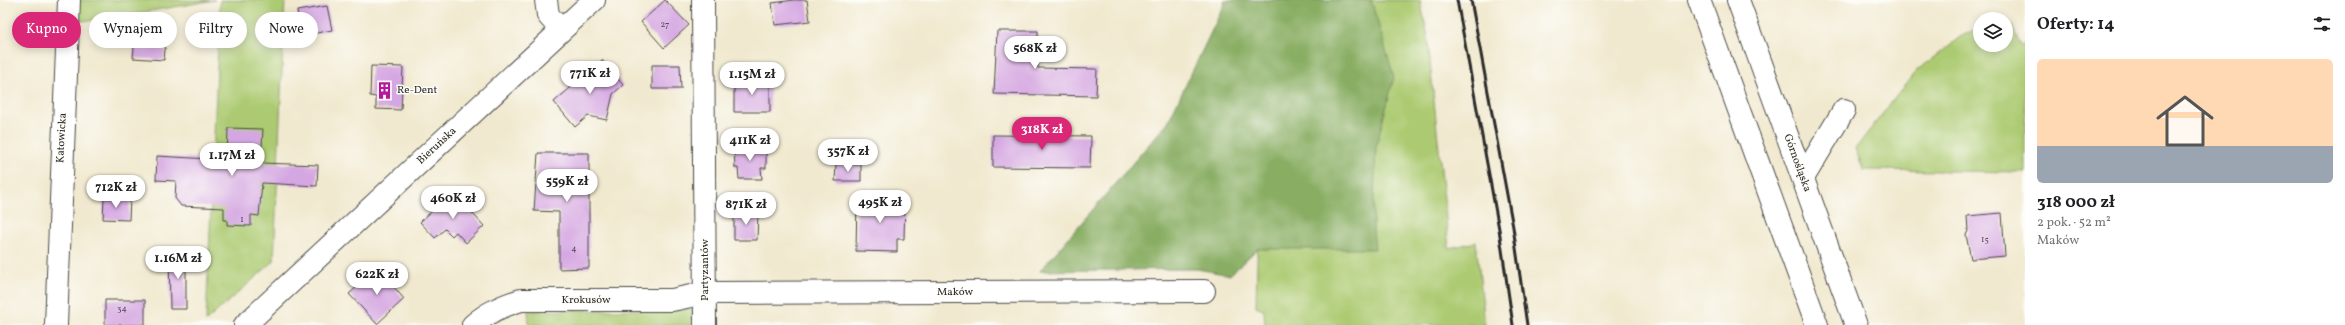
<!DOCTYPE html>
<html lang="pl">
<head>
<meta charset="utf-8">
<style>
	:root { --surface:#fff; --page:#f6f6f6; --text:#202124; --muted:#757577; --accent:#db2777 }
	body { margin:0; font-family:Vollkorn,serif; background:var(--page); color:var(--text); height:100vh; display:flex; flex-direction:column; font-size:15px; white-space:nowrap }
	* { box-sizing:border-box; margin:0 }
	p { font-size:13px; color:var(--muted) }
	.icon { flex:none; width:22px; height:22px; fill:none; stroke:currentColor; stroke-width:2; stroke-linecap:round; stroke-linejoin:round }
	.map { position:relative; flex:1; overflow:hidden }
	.details { display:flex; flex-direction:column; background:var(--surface); width:320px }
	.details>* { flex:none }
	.hud { position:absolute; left:12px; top:12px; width:380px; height:36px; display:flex; gap:8px }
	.controls { position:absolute; left:1973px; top:12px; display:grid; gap:8px }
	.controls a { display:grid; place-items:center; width:40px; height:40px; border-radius:50%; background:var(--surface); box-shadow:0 2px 10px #0003; font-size:20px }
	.price { position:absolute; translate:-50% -34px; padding:0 9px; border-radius:14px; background:#fff; color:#222; font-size:13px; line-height:26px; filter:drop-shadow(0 1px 2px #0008) }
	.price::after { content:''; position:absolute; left:50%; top:24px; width:12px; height:9px; margin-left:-6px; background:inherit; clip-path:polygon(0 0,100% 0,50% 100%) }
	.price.selected { background:var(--accent); color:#fff }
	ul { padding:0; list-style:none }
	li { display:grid; align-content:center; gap:8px; height:212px; padding:0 12px }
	li span { display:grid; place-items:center; height:124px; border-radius:6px; color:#555 }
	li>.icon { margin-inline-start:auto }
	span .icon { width:72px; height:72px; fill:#fffc; stroke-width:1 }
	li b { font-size:17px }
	h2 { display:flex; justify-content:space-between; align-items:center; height:48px; padding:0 12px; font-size:17px }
	.chip { padding:0 14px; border-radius:18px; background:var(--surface); box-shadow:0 2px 10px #0003; font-size:14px; line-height:36px }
	.chip.selected { background:var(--accent); color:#fff }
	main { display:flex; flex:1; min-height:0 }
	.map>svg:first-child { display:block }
	.green { fill:#acca71; stroke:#6c7a4e }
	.forest { fill:#89ae63; stroke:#5a6c47 }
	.building { fill:#d5a7e2 }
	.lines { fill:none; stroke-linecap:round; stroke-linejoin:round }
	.minor-casing { stroke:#494844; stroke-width:24 }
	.major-casing { stroke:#494844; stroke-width:24 }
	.minor { stroke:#fff; stroke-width:22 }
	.major { stroke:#fff; stroke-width:22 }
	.rail { stroke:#2b2b2b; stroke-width:3 }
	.labels { text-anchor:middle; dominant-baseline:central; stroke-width:3; stroke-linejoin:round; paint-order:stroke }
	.number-label { font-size:9px; fill:#564a59 }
	.poi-label { font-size:11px; fill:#2b2b2b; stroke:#fdfcf7; text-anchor:start }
	.street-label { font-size:11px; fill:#2b2b2b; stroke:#fdfcf7 }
</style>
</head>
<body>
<main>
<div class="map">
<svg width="2025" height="325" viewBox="0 0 2025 325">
	<rect width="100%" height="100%" fill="#fdfcf7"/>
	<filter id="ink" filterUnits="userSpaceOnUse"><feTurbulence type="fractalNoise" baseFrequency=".025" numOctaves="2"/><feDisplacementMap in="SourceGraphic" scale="8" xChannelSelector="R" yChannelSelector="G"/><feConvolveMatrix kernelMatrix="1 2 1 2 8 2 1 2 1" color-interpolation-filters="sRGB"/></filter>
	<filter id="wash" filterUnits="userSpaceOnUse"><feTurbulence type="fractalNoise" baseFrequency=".012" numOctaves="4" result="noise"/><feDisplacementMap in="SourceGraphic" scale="16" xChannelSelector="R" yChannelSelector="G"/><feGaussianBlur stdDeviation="0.9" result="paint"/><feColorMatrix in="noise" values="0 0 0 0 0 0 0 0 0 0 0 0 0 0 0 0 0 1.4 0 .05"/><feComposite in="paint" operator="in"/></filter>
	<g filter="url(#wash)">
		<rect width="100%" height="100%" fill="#f1e9cf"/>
		<!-- green -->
		<path class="green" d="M76,0H215L98,20L75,21Z
			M220,0H285L274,261L206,321Z
			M1263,0H1420L1427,32L1449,248L1476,242L1485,325H1265L1264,311L1256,306Z
			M2006,24H2011L2021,46L2025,44V172L1864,170L1855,149L1916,71L1960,37L1980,27V45H2006Z
			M693,309L691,325H529L528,311Z"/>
		<!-- forest -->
		<path class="forest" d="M1224,0H1371L1394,77L1376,147L1373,228L1375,249H1257L1230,275L1197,269L1040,271L1168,122L1225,3Z"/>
		<g id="blocks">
			<!-- building -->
			<path class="building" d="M665,0L689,25L664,48L641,22Z
				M794,0H807L810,21L775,25L772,3Z
				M327,6L332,30L302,36L297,11Z
				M138,29L167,30L164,60L133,58L135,37H137Z
				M997,31H1038V68L1097,69L1096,96L994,94Z
				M602,60L623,85L613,94L607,120L588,116L575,127L554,102Z
				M652,65H680L681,89H652Z
				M371,66L403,67L401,110L376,109V97L370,96Z
				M734,79H770V112H734Z
				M228,128L263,129L261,163L318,165L317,186L262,183L259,216L251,215V226L227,225V220H224V208L181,206L175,198L176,181L156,180L157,156L227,160Z
				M993,135L1091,136L1090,168L993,167Z
				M734,146L766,147V168H761L762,179H739L738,168H735Z
				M538,153H589V268L559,269V212L534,211Z
				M836,164L861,165V181H835Z
				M455,194L484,226L466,243L456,232L452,236L445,229L435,238L420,222L444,200L446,202Z
				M104,198L130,199L129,220L103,219Z
				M857,198L905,199L904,239H897V252L856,251Z
				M734,212H758L757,240H734Z
				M2002,213L2005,256L1971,259L1966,235L1968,231L1967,216Z
				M169,252H186V309H170Z
				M378,268L404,299L377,324L349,294Z
				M105,300H145V325H105Z"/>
		</g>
	</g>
	<g filter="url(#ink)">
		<use href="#blocks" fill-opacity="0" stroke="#494844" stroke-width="1"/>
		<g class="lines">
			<defs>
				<path id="minor" d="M546,0L548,15L561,30
					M703,0L705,325
					M56,325L69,0
					M245,325L594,0
					M473,325C488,312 502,306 521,300H672L705,293L1204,291"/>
				<path id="major" d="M1699,0L1817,325
					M1738,0L1856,325
					M1803,178L1844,110"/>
			</defs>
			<!-- minor casing -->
			<use href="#minor" class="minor-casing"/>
			<!-- major casing -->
			<use href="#major" class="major-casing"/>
			<!-- minor -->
			<use href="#minor" class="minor"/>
			<!-- major -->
			<use href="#major" class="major"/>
			<!-- rail -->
			<path class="rail" d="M1457,0L1499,229L1513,325
				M1471,0L1513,227L1527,325"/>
		</g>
	</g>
	<!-- icons -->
	<defs>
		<symbol id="building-bare" viewBox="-9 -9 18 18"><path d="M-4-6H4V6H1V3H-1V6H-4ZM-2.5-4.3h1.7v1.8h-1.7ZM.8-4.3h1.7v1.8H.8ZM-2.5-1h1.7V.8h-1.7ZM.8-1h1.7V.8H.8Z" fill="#b5179e" stroke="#fdfcf7" stroke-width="2.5" paint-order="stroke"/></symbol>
	</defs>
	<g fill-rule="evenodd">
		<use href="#building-bare" x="372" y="78" width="25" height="25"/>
	</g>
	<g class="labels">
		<!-- number labels -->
		<g class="number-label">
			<text x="665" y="24">27</text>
			<text x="242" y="219">1</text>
			<text x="1985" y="239">15</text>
			<text x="574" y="248">4</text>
			<text x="122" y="308">34</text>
		</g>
		<!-- poi labels -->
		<g class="poi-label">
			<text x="397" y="90">Re-Dent</text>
		</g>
		<!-- street labels -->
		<g class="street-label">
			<text transform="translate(62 138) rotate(-87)">Katowicka</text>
			<text transform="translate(437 146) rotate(-43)">Bieruńska</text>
			<text transform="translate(1797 163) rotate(70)">Górnośląska</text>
			<text transform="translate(705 270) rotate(-90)">Partyzantów</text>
			<text x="955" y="292">Maków</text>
			<text x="586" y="300">Krokusów</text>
		</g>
	</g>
</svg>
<div class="controls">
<a><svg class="icon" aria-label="layers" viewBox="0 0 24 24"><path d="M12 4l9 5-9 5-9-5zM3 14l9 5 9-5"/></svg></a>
</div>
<b class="price" style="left:1035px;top:70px">568K zł</b>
<b class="price" style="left:590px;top:95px">771K zł</b>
<b class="price" style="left:752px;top:96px">1.15M zł</b>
<b class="price selected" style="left:1042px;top:151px">318K zł</b>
<b class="price" style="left:750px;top:162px">411K zł</b>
<b class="price" style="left:848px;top:173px">357K zł</b>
<b class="price" style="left:232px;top:177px">1.17M zł</b>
<b class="price" style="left:567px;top:203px">559K zł</b>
<b class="price" style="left:116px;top:209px">712K zł</b>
<b class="price" style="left:453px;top:220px">460K zł</b>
<b class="price" style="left:880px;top:224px">495K zł</b>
<b class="price" style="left:746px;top:226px">871K zł</b>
<b class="price" style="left:178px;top:280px">1.16M zł</b>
<b class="price" style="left:377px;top:296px">622K zł</b>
<div class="hud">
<a class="chip selected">Kupno</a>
<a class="chip">Wynajem</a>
<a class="chip">Filtry</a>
<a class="chip">Nowe</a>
</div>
</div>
<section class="details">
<h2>Oferty: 14<svg class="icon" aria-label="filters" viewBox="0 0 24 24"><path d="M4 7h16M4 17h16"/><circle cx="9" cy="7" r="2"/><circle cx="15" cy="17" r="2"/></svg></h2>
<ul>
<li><span style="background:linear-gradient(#ffd9b3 70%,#9aa5b1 0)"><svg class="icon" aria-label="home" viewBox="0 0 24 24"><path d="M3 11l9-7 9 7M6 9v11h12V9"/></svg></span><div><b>318 000 zł</b><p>2 pok. · 52 m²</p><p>Maków</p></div></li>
</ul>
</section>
</main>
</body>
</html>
